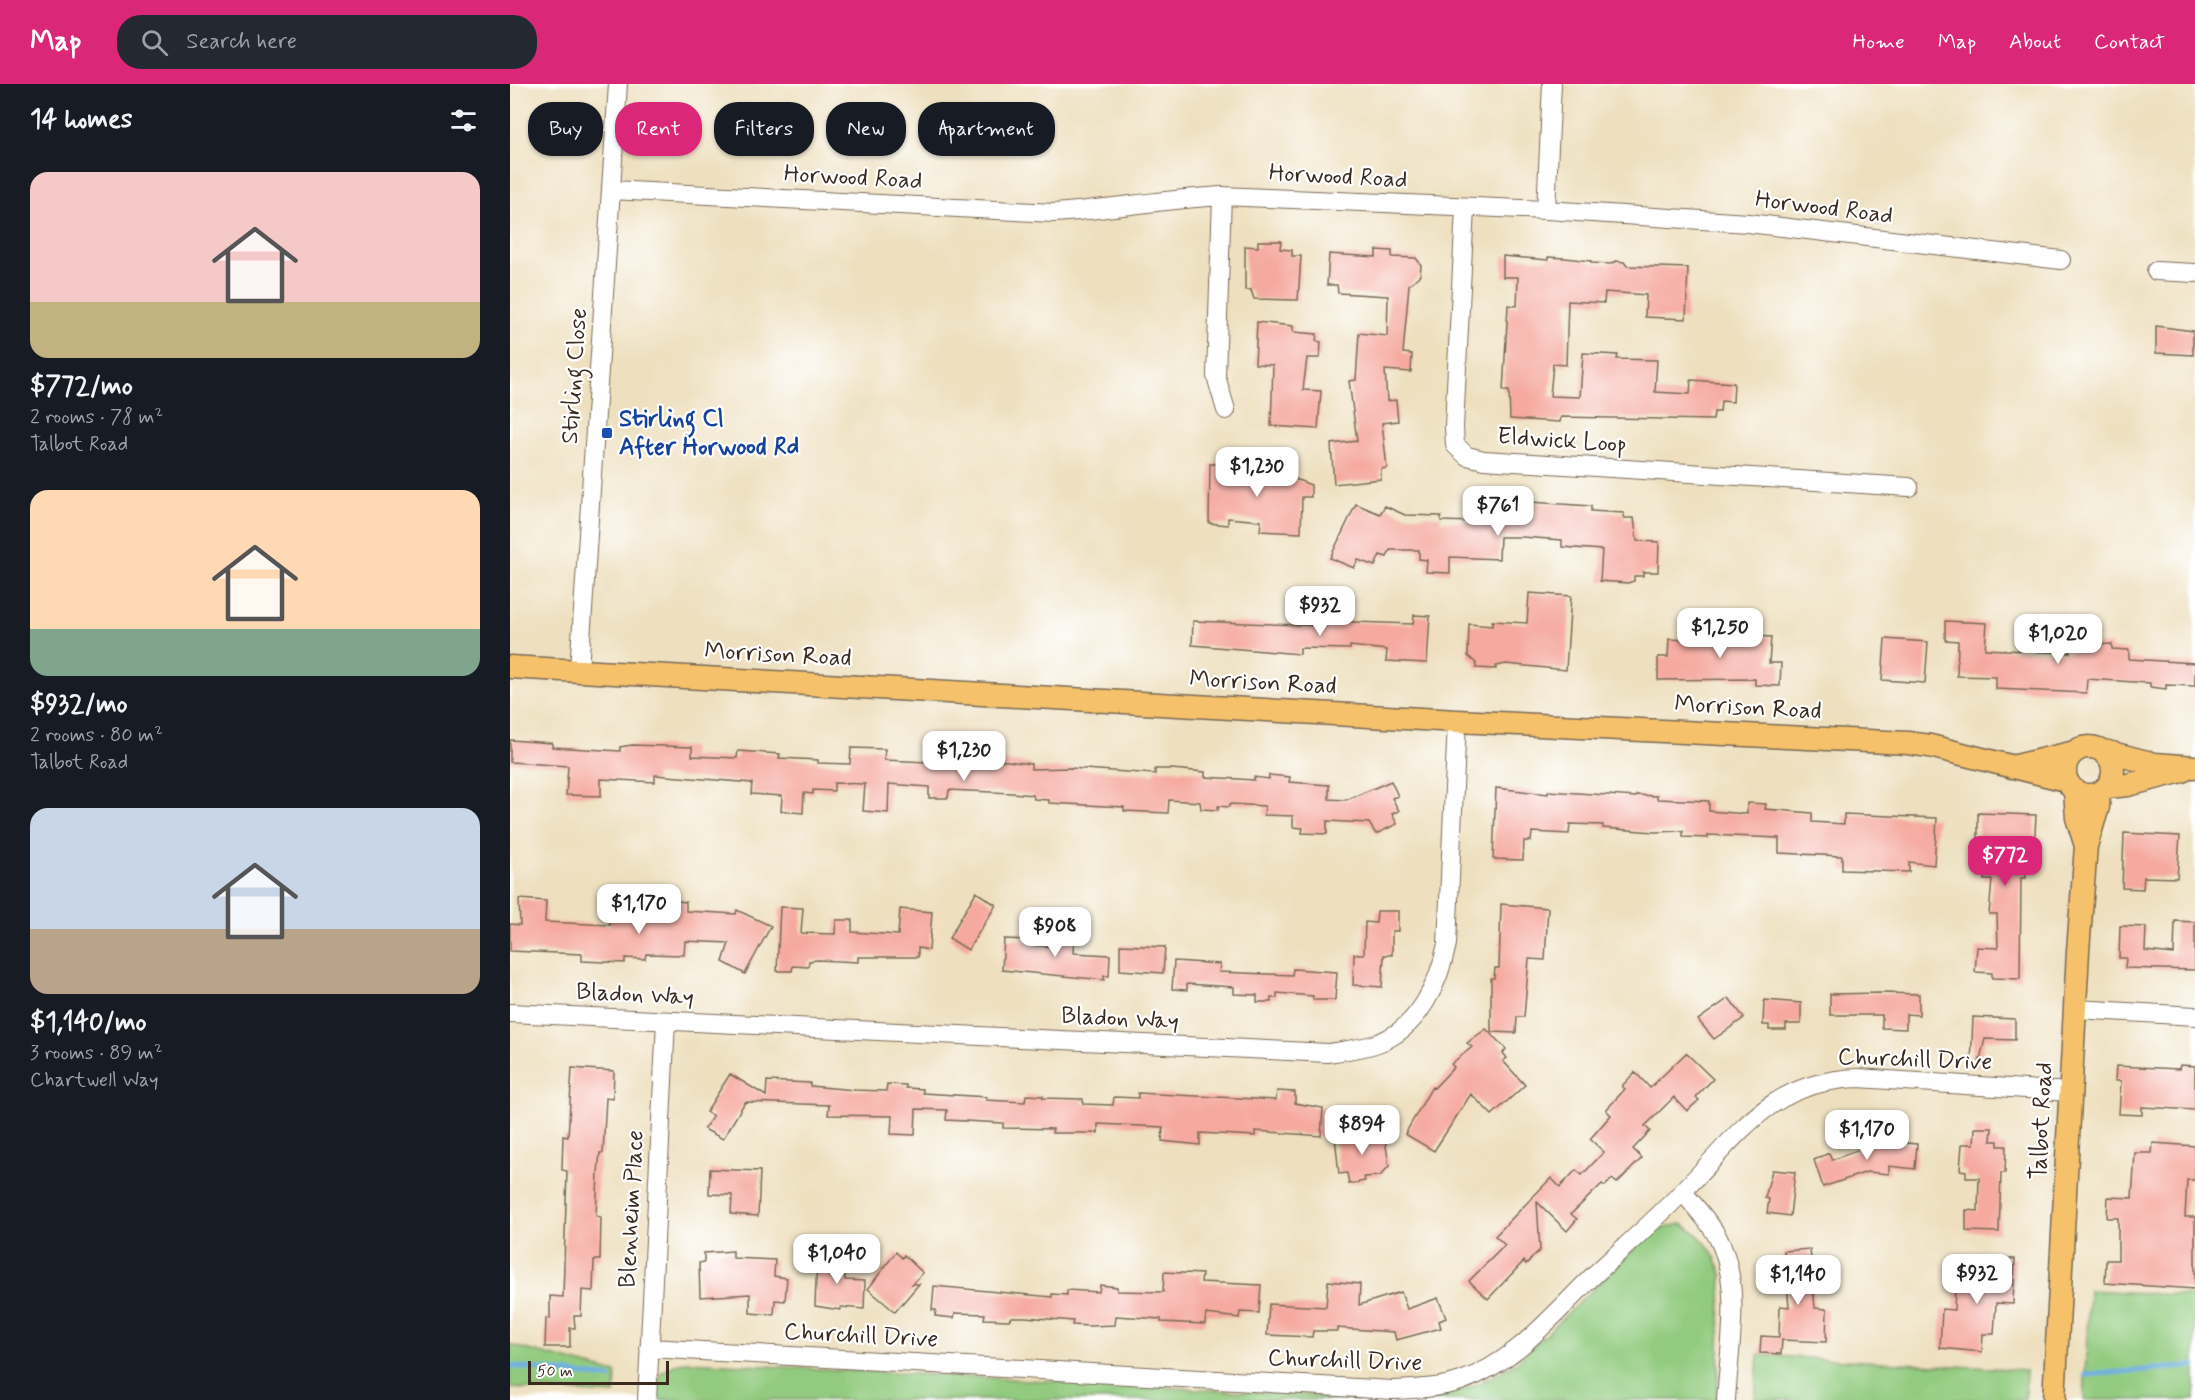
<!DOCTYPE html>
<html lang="en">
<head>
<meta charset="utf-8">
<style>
	:root { --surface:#171b24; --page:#242831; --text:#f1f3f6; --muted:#9ea1a6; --accent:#db2777 }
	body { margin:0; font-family:Mynerve,sans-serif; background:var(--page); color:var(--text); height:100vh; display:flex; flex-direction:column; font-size:22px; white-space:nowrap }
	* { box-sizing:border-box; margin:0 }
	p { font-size:20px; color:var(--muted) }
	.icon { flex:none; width:33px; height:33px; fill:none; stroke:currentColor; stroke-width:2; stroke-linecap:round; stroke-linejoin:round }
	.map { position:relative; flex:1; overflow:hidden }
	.details { display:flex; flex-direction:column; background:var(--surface); width:510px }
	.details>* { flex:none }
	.top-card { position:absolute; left:18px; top:18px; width:570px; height:54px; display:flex; gap:12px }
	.scale { position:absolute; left:18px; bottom:15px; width:141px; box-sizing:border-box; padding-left:6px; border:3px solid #3b2a1e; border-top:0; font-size:16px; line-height:21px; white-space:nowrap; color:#3b2a1e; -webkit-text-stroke:4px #fff; paint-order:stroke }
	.price { position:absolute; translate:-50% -51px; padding:0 14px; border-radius:12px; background:#fff; color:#222; font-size:20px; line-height:39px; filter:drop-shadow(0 2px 3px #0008) }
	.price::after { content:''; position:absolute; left:50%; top:36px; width:18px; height:14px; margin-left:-9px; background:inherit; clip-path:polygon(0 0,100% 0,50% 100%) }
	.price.selected { background:var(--accent); color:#fff }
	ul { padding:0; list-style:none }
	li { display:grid; align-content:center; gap:12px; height:318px; padding:0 30px }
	li span { display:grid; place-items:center; height:186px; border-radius:18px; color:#555 }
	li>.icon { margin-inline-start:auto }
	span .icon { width:108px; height:108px; fill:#fffc; stroke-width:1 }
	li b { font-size:26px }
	h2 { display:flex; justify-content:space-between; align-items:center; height:72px; padding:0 30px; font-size:26px }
	.chip { padding:0 21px; border-radius:24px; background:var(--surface); box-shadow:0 2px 4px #0004; font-size:21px; line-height:54px }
	.chip.selected { background:var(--accent); color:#fff }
	header { display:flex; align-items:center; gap:36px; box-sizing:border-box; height:84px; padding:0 30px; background:var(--accent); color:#fff }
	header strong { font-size:28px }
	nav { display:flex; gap:33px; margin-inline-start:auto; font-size:21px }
	.search { width:420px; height:54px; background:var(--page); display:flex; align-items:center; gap:15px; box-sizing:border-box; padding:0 21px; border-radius:24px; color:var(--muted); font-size:22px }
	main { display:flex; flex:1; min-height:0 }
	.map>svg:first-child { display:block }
	.green { fill:#92cb7f; stroke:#667a4e; stroke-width:1.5 }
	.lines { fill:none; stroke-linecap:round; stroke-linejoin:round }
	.stream { stroke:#6fafe3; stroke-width:5 }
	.building { fill:#f5a99f }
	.minor-casing { stroke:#7a6a56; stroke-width:20 }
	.major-casing { stroke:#7a6a56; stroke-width:25 }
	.minor { stroke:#fff; stroke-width:18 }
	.major { stroke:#f5c16b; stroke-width:22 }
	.transit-dot { fill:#1a4fb4; stroke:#fff; stroke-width:2 }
	.labels { text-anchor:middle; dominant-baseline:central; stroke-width:4.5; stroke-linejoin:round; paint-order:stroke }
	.street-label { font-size:24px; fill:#3b2a1e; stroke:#fff }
	.transit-label { font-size:24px; font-weight:bold; fill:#164399; stroke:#fff; text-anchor:start }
</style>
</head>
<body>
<header>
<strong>Map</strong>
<div class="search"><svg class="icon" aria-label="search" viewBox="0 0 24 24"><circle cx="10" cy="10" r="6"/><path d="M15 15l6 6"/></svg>Search here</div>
<nav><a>Home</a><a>Map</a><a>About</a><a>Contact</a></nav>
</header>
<main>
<section class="details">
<h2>14 homes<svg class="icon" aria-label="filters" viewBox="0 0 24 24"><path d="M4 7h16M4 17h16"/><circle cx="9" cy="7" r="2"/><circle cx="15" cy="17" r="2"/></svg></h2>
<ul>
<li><span style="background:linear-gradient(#f6c9c9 70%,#c2b280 0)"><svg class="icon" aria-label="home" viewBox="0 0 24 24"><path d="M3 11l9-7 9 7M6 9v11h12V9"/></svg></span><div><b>$772/mo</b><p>2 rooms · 78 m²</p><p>Talbot Road</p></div></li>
<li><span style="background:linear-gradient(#ffd9b3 75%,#7fa58c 0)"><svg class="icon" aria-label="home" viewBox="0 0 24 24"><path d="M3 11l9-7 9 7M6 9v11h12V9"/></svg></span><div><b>$932/mo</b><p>2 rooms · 80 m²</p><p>Talbot Road</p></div></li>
<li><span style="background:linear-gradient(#c9d6e8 65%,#b9a48a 0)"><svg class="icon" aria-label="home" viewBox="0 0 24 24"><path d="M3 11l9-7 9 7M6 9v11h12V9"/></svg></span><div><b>$1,140/mo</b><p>3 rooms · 89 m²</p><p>Chartwell Way</p></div></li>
</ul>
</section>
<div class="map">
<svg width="1685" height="1316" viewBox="0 0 1685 1316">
	<rect width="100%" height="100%" fill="#fff"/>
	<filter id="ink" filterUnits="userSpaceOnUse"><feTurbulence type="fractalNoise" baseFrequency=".0167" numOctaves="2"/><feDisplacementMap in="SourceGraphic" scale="12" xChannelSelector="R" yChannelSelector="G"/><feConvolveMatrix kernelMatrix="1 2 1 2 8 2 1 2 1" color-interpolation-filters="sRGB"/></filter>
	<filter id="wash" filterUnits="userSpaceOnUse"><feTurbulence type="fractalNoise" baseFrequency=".008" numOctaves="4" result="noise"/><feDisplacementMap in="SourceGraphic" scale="24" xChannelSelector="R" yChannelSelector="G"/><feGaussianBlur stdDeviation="1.35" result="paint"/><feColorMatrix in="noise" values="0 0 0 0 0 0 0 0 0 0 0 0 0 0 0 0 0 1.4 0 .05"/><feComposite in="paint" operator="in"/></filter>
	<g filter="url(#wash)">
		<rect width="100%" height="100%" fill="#eee0bf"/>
		<!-- green -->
		<path class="green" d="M1171,1140C1192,1150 1204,1167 1212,1190L1207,1316H145L151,1289L168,1279L179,1278L857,1314L892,1315L923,1312L958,1304L984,1292L1007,1278L1143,1147Z
			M1579,1206L1685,1212V1316H1574Z
			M0,1261L106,1289L105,1310L0,1304Z
			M1248,1271L1516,1286L1515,1316H1245Z"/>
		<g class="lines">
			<!-- stream -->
			<path class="stream" d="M0,1282L100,1294
				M1575,1291L1685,1282"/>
		</g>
		<g id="blocks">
			<!-- building -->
			<path class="building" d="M748,157H771L770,165L782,166V172H791L788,216L744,215L741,206H735V162L748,163Z
				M866,166L882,167V173L906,174L911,181L910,191L899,201L893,269L902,270L901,288L875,286L877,317L886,316L888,337L872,339L877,384L871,385V395L824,400L821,360L847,357L839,297L846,296L849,249L877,252L878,212L828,209L827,201H817L819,170L866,173Z
				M993,172L1038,176V173L1055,174L1081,177V179L1101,180L1106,177L1114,178L1117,182L1178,184L1176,235L1135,233L1136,211L1095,208L1094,219L1058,217L1056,281L1043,280L1040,312L1070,313L1073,269L1108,271L1107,275L1147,276L1145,308L1180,310L1181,296L1224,299L1223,318L1211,317L1210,328H1204L1203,336L1051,333L1050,338L1000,335L999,307H993L998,221L1007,222L1008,193H993Z
				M747,238L783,242V248L807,250L806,257L811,258L810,274H797L793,306L811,307L808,345L761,342L763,281L745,280Z
				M1646,242L1683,247V271L1646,269Z
				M700,380H723V387L753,388V383L781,385L780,393L801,401V413H792L791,449L750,447L751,437L718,434V441L699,439Z
				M1020,418L1081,422V427L1114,429V434H1124L1127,457L1149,458L1148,488H1133V492H1124V497L1118,499L1090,497L1092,466L1052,463V456L1012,453H990L989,475L940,473V489L916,488L917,476L909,475V466H880L877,473L870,471L865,482L848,476L844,484L820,474L846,420L870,430L875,422L895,431L931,432V437L964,438V421L1019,427Z
				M1019,509L1061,512L1056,586L996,580L986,582V585L966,584V579L958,572L959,540L982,542V537L1017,539Z
				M904,531L920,532L917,579L876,577L877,566L840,562V565L790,564V570L682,561L683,537L815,542V537L903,540Z
				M1435,537L1477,539L1475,565L1560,569V562L1602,560V565L1619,566V575L1685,579V602L1656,601V605L1640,603V599L1577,595L1576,609L1486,605V593L1447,592L1448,557L1435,556Z
				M1176,549L1261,553L1259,579H1271L1270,602L1245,601V595L1148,596V573H1158L1159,555L1175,556Z
				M1375,555L1418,558L1415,599L1372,596Z
				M0,656L42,659V663L110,667V663L122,661L182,663V672L227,674L228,667L270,670L269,674L308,676V679L340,680L341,664L375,665L374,676L418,678L419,673L441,674L440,678L482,679V675L521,680V685L560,684L645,690V685H662L695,688V693L744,696V693L759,695V691L780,693L779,698L819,701V715L836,716L881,697L888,712L882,714L889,727L882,730L887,740L866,750L859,739L817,737V750L792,749L793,744L783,743V732L754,731L755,722L720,720L719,723L708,722V726L691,725L690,718L659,716L658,729L614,727V723L539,719V716L524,715L523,711L502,709L439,706L438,714H419V703L379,700L378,729L353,727L355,700L324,699V707L303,706V710L294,709L293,729L271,727L272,712L241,710L242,699L145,691V698L91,695V712L56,711L58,682L0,678Z
				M986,704L1038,710V707L1126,713V711L1147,712V715L1199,717V727L1237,730V719L1256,720L1255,725L1302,729V738L1334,740V730L1427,734L1424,781L1399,778V788L1332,786V772L1269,769V754L1198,751V754L1173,753V747L1144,748L1093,744V741L1060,740L1059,750L1022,748L1021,757H1014L1013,776L983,775Z
				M1468,729L1526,731L1524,768H1515L1516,794H1511L1510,895L1482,894V889L1465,888L1467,863L1488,864L1487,830H1479L1482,796H1474L1475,756H1468Z
				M1614,749L1670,752L1667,794L1634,793L1633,805L1612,804Z
				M466,808L486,821L458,866L439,854Z
				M9,815L36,817L35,838L100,841V832L157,835L158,816L176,818V827L226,830L227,826L261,842L235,890L213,878L219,859L175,857L174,871L136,870L135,875L115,874V879L72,877V870L0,867V840L10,841Z
				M991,820L1038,824L1035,876L1019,875L1014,933H1007L1006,949L981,948V894H984L985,884H989Z
				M270,823L293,824L291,849L325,850L326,836H342V848L388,851L390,825L422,828L419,866L408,864V873H348V878L308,876L299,877L298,883L283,882L282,887H267Z
				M867,827H888V847H882V871H874L872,903L843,901L844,870H854L855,838L866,839Z
				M550,837L565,838L563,869L600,871L599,892H594V896L492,886L494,855L518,856V861L549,863Z
				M1665,837L1685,838V886L1615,884L1616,874H1609L1610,842L1636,843L1635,867L1664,870Z
				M610,861L655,863L653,889L610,886Z
				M664,877L710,880L709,888L782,891L783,885L827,888L825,916H803V912L767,909V914H761V918H747V911L724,910V903L677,900V906L662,905Z
				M1373,909L1409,910V931L1396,930V945L1372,944V931H1320V910Z
				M1219,914L1234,934L1204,955L1188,936Z
				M1254,916L1291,919V940H1276V946H1259V941H1253Z
				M1463,933L1505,935V956L1475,955L1468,983L1461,982Z
				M976,945L996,965L993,969L997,974L993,977L1015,1001L982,1031L961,1010L924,1067L895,1050L922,1003L924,1004L944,983L941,980L962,963L957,959Z
				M1176,969L1203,995L1186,1013L1189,1016L1177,1027L1164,1013L1135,1042L1140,1047L1123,1065L1132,1074L1107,1099L1102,1095L1095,1102L1092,1100L1061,1130L1067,1135L1057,1147L1027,1118L1030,1166L1016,1180L1014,1177L978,1215L959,1197L995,1161L985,1152L1041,1094L1050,1103L1066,1086L1072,1091L1094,1068L1080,1055L1101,1031L1096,1026L1115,1005L1112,1002L1125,988L1140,1004Z
				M1670,981L1685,982V1026L1632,1023V1031L1609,1030L1611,997H1605L1606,982L1669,985Z
				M62,984L104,987L103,1015L96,1014L93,1069H90L88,1089L86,1132L91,1133L90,1176H84L83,1207L72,1206L71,1232H64L65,1244H60V1263H35L36,1234L40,1235V1212L53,1213L57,1087L52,1086L53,1052L58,1053Z
				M220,990L256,1012L257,997L300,999V1002L345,1006L376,1007L377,1000L396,1001V1004L413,1005V1009L477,1013L476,1016L515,1018L516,1011L533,1012V1014L573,1015V1020L603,1021L604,1013L628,1014V1009L766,1016L767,1007L785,1008V1019L813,1024L811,1052L745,1047V1052L690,1049V1061L652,1057L653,1043L588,1040V1049H542L543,1045L493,1044V1039L436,1036L437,1026L406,1025L405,1051L381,1050L382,1032L318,1031L319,1021L235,1018L213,1055L194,1045L203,1032L196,1028Z
				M1465,1044H1482L1481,1057H1488V1062H1496L1495,1089H1491L1489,1148L1456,1147V1126L1468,1127L1469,1094H1456V1087L1450,1086L1452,1060H1464Z
				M874,1048L879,1082L870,1092L854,1093L855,1097L839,1100L837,1089L829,1090L825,1053L847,1049V1052Z
				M1365,1051L1384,1052L1383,1058L1407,1060L1405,1085L1379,1082V1090L1357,1088L1313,1103L1304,1076L1319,1069L1322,1076L1364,1060Z
				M1643,1059L1685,1062V1096H1677L1675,1133H1685V1205L1595,1199L1596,1176H1608V1134H1597L1598,1113L1622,1114L1625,1069H1642Z
				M200,1085L250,1087L248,1132L221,1130L222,1111L199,1110Z
				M1262,1086L1285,1088L1280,1132L1257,1129L1259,1115L1255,1114Z
				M1300,1165L1305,1224L1317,1225L1316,1258L1272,1256L1271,1270L1250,1269L1251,1252L1269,1253L1270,1222L1279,1223L1274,1167Z
				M223,1167V1174L265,1176L264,1192L277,1194L275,1217L265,1216L264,1231L240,1229V1210L190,1213L189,1179L194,1178V1169Z
				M386,1168L392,1174L394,1171L413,1189L402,1200H409L385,1228L358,1205Z
				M307,1171L335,1172V1196L355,1197L354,1225L331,1223L330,1226L305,1222Z
				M1484,1174L1505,1175L1503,1220L1486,1219L1484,1250H1473L1472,1268L1430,1264L1432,1225L1444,1226L1446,1184L1484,1186Z
				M654,1188L692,1190L691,1198L751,1201L749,1229L730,1228L729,1234L696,1230L695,1240L651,1238V1235L606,1232L605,1241L580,1242L562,1241L563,1237L515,1233H501L499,1236L474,1235L475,1230L445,1229L444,1234L425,1232L426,1226H422L424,1202L542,1213V1210L557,1211V1206L589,1208L590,1201L607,1203V1207L653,1208Z
				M818,1197L850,1200L849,1221L891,1208L897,1225L928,1214L936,1234L929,1237L931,1244L886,1256L884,1248L827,1244V1247H803L802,1253L757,1251L759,1220L816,1223Z"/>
		</g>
	</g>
	<g filter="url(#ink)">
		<use href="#blocks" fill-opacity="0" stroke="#7a6a56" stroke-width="1.5"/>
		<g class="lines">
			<defs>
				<path id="minor" d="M101,106L544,129C601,125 656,115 712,112L1036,126L1238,139L1551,176
					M712,112L706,292L716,326
					M955,124L944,343L945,361L957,372L974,376L1399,403
					M1036,126L1042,0
					M1646,187L1685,189
					M69,586L108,0
					M1566,925L1685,932
					M0,929L818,969C835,966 852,965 868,959C909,944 929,899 937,860L947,637
					M1173,1108C1184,1122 1199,1137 1207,1152C1233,1200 1219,1263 1216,1316
					M139,1264L883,1306C906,1305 930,1304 951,1297C1004,1279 1043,1231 1082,1193C1114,1163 1148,1134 1178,1102C1232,1046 1263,997 1348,994L1560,1008
					M137,1316L156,937"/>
				<path id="major" d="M0,583L947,637L1398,659L1420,662L1556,696
					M1555 687a24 24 0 1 1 48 0a24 24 0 1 1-48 0Z
					M1594,667L1645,680L1685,683
					M1502,683L1561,669
					M1598,703L1618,701L1672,687
					M1565,707L1567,734L1576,762
					M1544,1316L1568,867L1576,762L1588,723L1589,709"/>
			</defs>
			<!-- minor casing -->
			<use href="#minor" class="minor-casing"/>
			<!-- major casing -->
			<use href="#major" class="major-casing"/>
			<!-- minor -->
			<use href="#minor" class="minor"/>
			<!-- major -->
			<use href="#major" class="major"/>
		</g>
	</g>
	<!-- markers -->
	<rect class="transit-dot" x="91" y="343" width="12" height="12" rx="3"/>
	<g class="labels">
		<!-- street labels -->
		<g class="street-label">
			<text transform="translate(828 93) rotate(3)">Horwood Road</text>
			<text transform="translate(343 94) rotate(3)">Horwood Road</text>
			<text transform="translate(1314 124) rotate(7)">Horwood Road</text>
			<text transform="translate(65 292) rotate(-86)">Stirling Close</text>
			<text transform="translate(1052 357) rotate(4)">Eldwick Loop</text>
			<text transform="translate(268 571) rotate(3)">Morrison Road</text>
			<text transform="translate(753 599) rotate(3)">Morrison Road</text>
			<text transform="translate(1238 624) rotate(3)">Morrison Road</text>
			<text transform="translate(125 911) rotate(3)">Bladon Way</text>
			<text transform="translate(610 935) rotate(3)">Bladon Way</text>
			<text transform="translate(1405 976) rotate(2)">Churchill Drive</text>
			<text transform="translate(1532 1037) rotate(-87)">Talbot Road</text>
			<text transform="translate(122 1125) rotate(-87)">Blenheim Place</text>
			<text transform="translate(351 1252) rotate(3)">Churchill Drive</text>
			<text transform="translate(835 1277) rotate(2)">Churchill Drive</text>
		</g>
		<!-- transit labels -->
		<g class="transit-label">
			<text x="109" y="335">Stirling Cl<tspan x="109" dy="28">After Horwood Rd</tspan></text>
		</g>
	</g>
</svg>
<div class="scale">50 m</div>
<b class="price" style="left:747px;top:414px">$1,230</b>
<b class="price" style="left:988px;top:453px">$761</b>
<b class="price" style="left:810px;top:553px">$932</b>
<b class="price" style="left:1210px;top:575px">$1,250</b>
<b class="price" style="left:1548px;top:581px">$1,020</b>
<b class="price" style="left:454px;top:698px">$1,230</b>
<b class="price selected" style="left:1495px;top:803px">$772</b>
<b class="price" style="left:129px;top:851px">$1,170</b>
<b class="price" style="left:545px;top:874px">$908</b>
<b class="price" style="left:852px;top:1072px">$894</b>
<b class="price" style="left:1357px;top:1077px">$1,170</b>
<b class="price" style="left:327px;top:1201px">$1,040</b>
<b class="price" style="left:1467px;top:1221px">$932</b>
<b class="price" style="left:1288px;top:1222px">$1,140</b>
<div class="top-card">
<a class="chip">Buy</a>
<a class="chip selected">Rent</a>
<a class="chip">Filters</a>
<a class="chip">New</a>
<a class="chip">Apartment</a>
</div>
</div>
</main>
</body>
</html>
